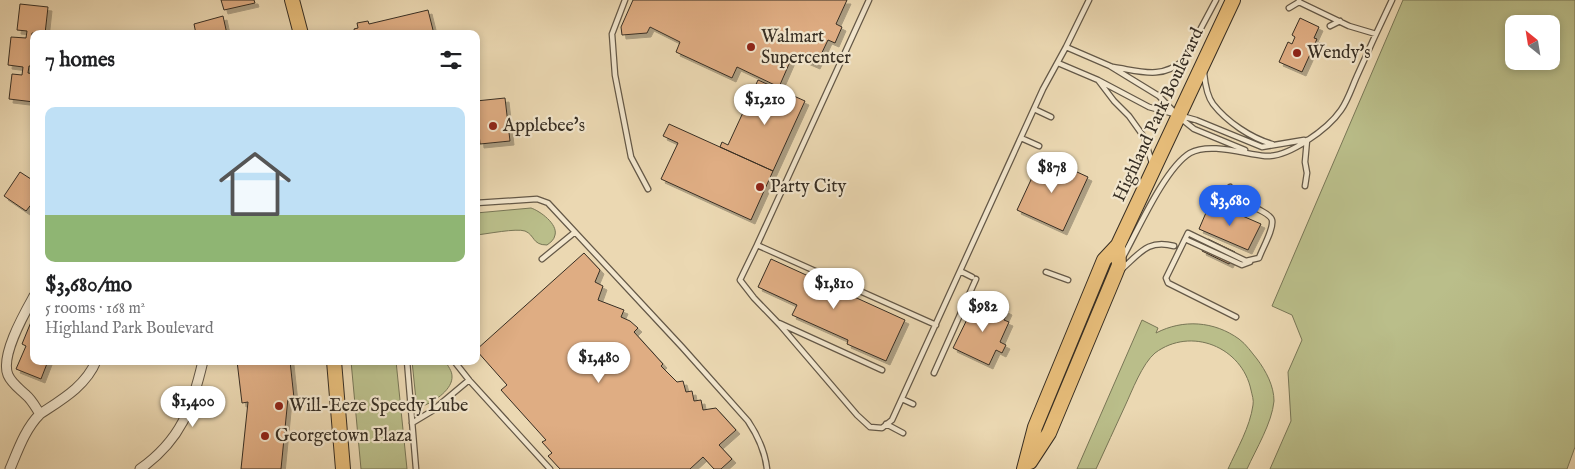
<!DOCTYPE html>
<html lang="en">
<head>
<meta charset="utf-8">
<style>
	:root { --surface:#fff; --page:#f2f2f2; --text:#202124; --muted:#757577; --accent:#2563eb }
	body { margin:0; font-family:"IM FELL English",serif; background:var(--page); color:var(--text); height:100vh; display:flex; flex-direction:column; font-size:19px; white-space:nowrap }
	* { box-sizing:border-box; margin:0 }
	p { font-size:16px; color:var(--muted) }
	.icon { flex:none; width:28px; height:28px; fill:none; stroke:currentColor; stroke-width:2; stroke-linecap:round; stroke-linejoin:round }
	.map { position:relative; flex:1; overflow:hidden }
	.drawer { position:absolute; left:30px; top:30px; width:450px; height:335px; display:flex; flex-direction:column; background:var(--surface); border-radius:10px; box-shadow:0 2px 8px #0003 }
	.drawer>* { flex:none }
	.needle { width:32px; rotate:330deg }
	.fabs { position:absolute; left:1505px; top:15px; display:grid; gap:10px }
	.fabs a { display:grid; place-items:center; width:55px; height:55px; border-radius:10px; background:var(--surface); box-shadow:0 2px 8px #0003; font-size:25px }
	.price { position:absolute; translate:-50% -42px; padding:0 11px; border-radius:18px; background:#fff; color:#222; font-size:16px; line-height:32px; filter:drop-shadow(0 1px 2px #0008) }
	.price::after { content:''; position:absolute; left:50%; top:30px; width:15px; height:11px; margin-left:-8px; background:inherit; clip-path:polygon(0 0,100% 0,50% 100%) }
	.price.current { background:var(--accent); color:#fff }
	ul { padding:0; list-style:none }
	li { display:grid; align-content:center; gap:10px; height:265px; padding:0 15px }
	li span { display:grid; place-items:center; height:155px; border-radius:10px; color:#555 }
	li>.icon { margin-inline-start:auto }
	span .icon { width:90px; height:90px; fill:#fffc; stroke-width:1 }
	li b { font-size:21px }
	h2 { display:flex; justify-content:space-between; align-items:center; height:60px; padding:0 15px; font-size:21px }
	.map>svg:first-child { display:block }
	.green { fill:#babe8a; stroke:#787656; fill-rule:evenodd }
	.building { fill:#dfad83; stroke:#372e23; filter:url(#shadow) }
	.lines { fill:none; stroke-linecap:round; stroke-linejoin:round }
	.service-casing { stroke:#645847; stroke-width:7 }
	.minor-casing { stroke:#645847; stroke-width:11 }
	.primary-casing { stroke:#372e23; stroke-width:16 }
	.service { stroke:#f2e6cd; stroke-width:4.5 }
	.minor { stroke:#f2e6cd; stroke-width:9 }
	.primary { stroke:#e6bc79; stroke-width:14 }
	.poi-dot { fill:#8f2418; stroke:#f2e6cd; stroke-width:2 }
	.labels { text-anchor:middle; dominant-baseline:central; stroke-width:4.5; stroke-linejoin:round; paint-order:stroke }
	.poi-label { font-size:18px; fill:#372e23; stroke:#f2e6cd; text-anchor:start }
	.street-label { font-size:18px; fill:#372e23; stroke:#f2e6cd }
</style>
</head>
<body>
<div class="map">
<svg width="1575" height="469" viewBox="0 0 1575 469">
	<defs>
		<filter id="shadow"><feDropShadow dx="4" dy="4" stdDeviation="0" flood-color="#0004"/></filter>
	</defs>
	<rect width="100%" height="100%" fill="#ebd8b2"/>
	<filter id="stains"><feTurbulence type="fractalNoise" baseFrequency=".004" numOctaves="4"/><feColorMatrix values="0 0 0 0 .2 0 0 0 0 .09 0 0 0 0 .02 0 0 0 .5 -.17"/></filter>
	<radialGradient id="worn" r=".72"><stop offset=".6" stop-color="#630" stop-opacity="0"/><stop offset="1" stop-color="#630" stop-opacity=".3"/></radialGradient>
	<!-- green -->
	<path class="green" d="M1403,0H1575V447L1567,469H1270L1291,421L1288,372L1302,340L1292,315L1272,306ZM1514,24H1551V61H1514Z
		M531,208C540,211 558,224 555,235C554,240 551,242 547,245C532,245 535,235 525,231C516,228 487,234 476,235V213Z
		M1142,320L1158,328L1156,333C1183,319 1214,321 1239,339C1246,344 1252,353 1257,359C1266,371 1274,386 1274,401C1272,423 1256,449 1247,469H1228C1237,449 1250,427 1253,405C1254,400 1252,395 1251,390C1242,347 1191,326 1155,353C1142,364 1132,391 1125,406C1115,427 1106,448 1096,469H1077Z
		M351,361H396L407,469H361Z
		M412,361H445C448,366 452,371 452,376C453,389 435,401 425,405H421L416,400Z"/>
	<!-- building -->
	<path class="building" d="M221,0H254L255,3L224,10Z
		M633,0H847L836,24L842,27L835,43L828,40L816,65L793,55L779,87L737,67L732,78L676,52L680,42L650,27L647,33L622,35L621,27Z
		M20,4L48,7L45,34L32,33L31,42H34V66H29L28,73L34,74V102L9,99L12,74L22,75L23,67L8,65L11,37L26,38L27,31L17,30Z
		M428,10L434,34H355L354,29L358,28L357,23L368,21L369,24Z
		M223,16L227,34H196L194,24Z
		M1300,18L1319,27L1314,38L1317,39L1302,72L1279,62L1288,42L1292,44L1295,37L1292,35Z
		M758,80L805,101L773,171L720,147L722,142L728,145Z
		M505,98L510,141L480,144L476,101Z
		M669,124L773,171L751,220L661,179L678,143L663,136Z
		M1042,156L1088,177L1063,231L1017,210Z
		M20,172L34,181V201L26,211L4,196Z
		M1222,207L1261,224L1248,250L1199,229L1208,208Z
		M1208,239L1235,252L1229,264L1202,251Z
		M584,253L600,270L595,282L603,286L598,300L624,310L621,317L630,321L638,328L634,332L663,364L661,366L677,382L683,381L686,392L692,391L694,401L701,400L703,410L716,408L736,430L719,445L732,459L721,469H714L703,457L690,469H560L548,456L552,453L542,442L546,440L501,390L507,385L476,350Z
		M771,259L905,320L886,361L847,344L848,340L792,315L797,305L758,287Z
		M976,301L986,305L984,308L989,310L992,303L1008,311L1004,320L1009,322L1000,342L1006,345L1002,353L996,350L989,365L953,348Z
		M31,322L34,323V361H48L41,379L16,369L26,346L22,344Z
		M237,361H290L294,398H288L281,469H241L248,402L242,403Z"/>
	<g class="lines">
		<defs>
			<path id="service" d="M625,0L612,34L615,75L631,157L648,189
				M869,0L757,245L740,280L754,298L780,325L857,415L870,427L882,428L892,420L1043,89L1066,47L1089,0
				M1299,0V2L1349,26L1376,34
				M1289,8L1299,2
				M1330,26L1340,21
				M1066,47L1110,66L1159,96L1179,117L1194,129L1245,150
				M1058,63L1098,80L1114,101L1129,116L1144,137L1152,163
				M1113,67C1140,71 1161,80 1184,60L1216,0
				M1204,73C1205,83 1207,96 1213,104C1227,122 1251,138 1272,144
				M1098,80L1149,107L1196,120L1262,147L1304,140
				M1034,109L1051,117
				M1021,138L1039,146
				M1305,186L1307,173L1305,162L1307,140
				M1230,187L1235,199C1243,203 1270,212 1272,220C1274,229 1262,249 1259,258L1246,261L1188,233L1166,278L1168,283L1236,317
				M476,203L537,199L548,203L682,347L748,421C758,436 765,451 767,469
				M1185,239L1242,265L1250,262
				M757,245L936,325
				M1123,257C1138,230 1165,168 1190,153C1210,142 1244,154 1265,156C1288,158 1328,129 1341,110C1348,100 1352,87 1357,76C1368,51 1380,25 1392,0
				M542,259L575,232
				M1122,269C1140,253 1148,239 1174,246
				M960,271L972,277
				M1046,272L1068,280
				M779,323L882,370
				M407,361L416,469
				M454,361L469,380
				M934,373L976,279
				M902,399L913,404
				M412,423L432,411L469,380L550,469
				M886,424L903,433"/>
			<path id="minor" d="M34,296C24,314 0,356 8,375C12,384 20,389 26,395C32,400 36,408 40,414
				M10,469C18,450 25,429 40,414C61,400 86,386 96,361
				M140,469C181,440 192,408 203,361"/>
			<path id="primary" d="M292,0L301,34
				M334,361L343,469
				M1030,462L1049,433L1115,275L1119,265L1118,245
				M1024,469L1035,427L1104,260L1118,245L1233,0"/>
		</defs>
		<!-- service casing -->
		<use href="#service" class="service-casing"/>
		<!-- minor casing -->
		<use href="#minor" class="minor-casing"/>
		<!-- primary casing -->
		<use href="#primary" class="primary-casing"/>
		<!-- service -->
		<use href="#service" class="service"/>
		<!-- minor -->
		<use href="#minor" class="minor"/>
		<!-- primary -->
		<use href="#primary" class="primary"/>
	</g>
	<!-- markers -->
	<g class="poi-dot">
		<circle cx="751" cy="47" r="5"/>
		<circle cx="1297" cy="53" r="5"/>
		<circle cx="493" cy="126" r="5"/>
		<circle cx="760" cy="187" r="5"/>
		<circle cx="279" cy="406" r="5"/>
		<circle cx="265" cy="436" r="5"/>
	</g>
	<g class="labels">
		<!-- poi labels -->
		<g class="poi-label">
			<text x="761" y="37">Walmart<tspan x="761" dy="21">Supercenter</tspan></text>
			<text x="1307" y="53">Wendy's</text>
			<text x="503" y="126">Applebee's</text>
			<text x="770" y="187">Party City</text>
			<text x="289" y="406">Will-Eeze Speedy Lube</text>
			<text x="275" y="436">Georgetown Plaza</text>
		</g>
		<!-- street labels -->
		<g class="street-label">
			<text transform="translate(1159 115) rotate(-65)">Highland Park Boulevard</text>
		</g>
	</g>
	<rect width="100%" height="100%" filter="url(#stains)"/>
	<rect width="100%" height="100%" fill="url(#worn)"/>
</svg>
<div class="fabs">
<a><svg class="needle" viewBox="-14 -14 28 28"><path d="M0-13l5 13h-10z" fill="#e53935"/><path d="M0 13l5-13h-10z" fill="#757577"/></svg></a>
</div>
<b class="price" style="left:765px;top:126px">$1,210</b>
<b class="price" style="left:1052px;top:194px">$878</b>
<b class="price current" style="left:1230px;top:227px">$3,680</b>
<b class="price" style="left:834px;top:310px">$1,810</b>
<b class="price" style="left:983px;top:333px">$982</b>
<b class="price" style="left:599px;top:384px">$1,480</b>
<b class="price" style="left:193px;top:428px">$1,400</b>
<section class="drawer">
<h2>7 homes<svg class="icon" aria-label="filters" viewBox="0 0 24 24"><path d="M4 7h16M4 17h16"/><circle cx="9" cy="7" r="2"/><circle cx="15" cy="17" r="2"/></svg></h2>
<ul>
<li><span style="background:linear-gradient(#bfe0f5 70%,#8fb573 0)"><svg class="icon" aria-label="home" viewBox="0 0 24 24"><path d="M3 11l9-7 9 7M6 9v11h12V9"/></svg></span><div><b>$3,680/mo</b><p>5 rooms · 168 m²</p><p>Highland Park Boulevard</p></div></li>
</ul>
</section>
</div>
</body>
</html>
